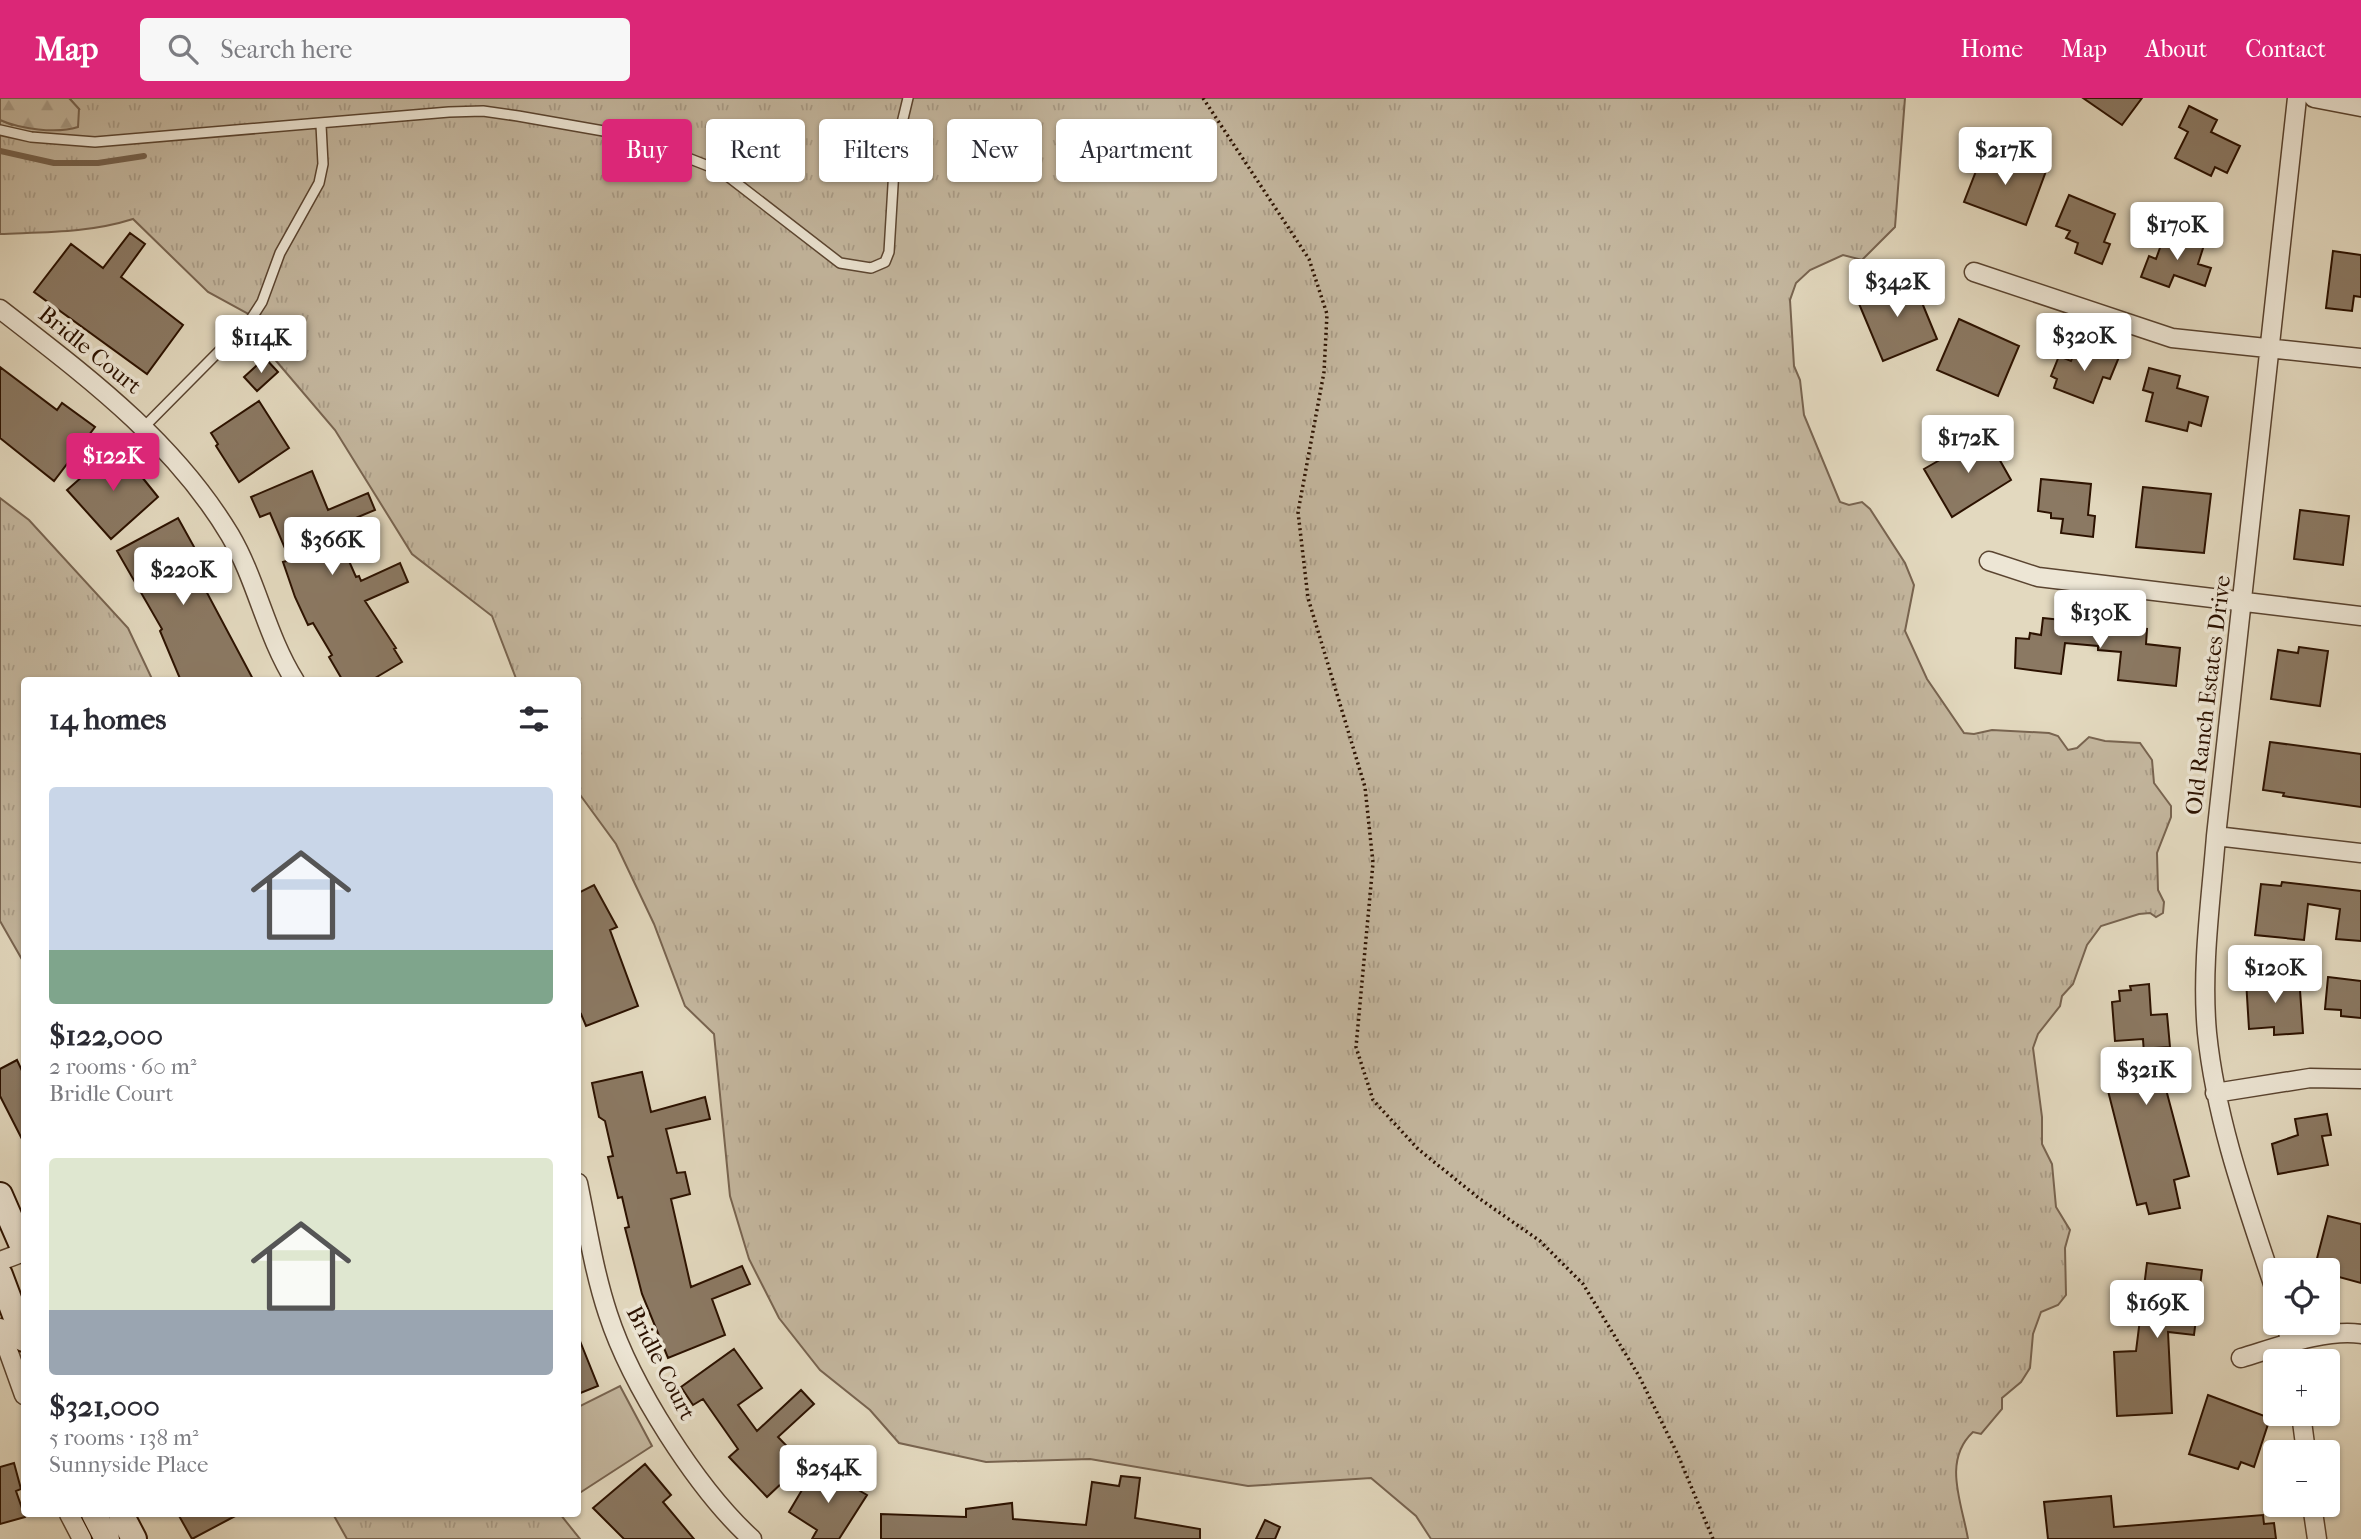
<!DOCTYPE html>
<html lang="en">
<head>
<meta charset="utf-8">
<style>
	:root { --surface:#fff; --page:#f7f7f7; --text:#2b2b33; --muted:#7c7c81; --accent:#db2777 }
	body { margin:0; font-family:"IM FELL French Canon",serif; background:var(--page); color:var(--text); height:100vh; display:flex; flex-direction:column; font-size:26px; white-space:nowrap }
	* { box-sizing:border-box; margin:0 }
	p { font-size:23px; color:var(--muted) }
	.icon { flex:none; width:38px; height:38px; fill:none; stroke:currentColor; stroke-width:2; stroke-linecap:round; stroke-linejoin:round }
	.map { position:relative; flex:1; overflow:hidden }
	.details { position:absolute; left:21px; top:579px; width:560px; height:840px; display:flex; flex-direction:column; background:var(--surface); border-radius:7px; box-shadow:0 2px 5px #0004 }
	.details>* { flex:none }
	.guide { position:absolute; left:602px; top:21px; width:665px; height:63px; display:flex; gap:14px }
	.fabs { position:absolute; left:2263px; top:1160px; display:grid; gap:14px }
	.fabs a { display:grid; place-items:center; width:77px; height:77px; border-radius:7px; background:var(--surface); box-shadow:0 2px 5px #0004; font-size:35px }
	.price { position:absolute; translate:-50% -60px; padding:0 16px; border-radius:7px; background:#fff; color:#222; font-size:23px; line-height:46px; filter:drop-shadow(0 2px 4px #0008) }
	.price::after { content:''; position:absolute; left:50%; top:42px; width:21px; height:16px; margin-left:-10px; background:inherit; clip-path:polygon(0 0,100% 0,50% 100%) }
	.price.on { background:var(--accent); color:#fff }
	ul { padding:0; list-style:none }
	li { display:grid; align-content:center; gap:14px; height:371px; padding:0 28px }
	li span { display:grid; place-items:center; height:217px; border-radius:7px; color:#555 }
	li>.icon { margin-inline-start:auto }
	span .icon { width:126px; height:126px; fill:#fffc; stroke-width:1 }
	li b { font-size:30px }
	h2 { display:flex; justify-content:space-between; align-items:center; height:84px; padding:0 28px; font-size:30px }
	.chip { padding:0 24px; border-radius:7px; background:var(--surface); box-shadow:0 2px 5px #0004; font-size:24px; line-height:63px }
	.chip.on { background:var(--accent); color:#fff }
	header { display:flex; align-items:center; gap:42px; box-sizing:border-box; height:98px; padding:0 35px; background:var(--accent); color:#fff }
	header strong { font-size:33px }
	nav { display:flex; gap:38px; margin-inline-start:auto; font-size:24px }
	.search { width:490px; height:63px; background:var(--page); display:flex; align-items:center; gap:18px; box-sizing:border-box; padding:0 24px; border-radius:7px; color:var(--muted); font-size:26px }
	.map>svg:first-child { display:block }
	.grass { fill:url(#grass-tufts); stroke:#786450; stroke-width:2 }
	.forest { fill:url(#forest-firs); stroke:#786450; stroke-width:2 }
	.green { fill:#c4b79f; stroke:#786450; stroke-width:2 }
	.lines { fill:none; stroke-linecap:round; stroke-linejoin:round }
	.stream { stroke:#75614c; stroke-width:6 }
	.building { fill:#8b7963; stroke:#2c1200; stroke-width:2 }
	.lane-casing { stroke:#5a4430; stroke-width:12 }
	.street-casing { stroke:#5a4430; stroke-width:21 }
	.secondary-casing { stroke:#2c1200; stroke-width:28 }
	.path { stroke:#2c1200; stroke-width:3.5; stroke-dasharray:2 3.5; stroke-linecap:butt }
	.lane { stroke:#ede6d5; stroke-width:9 }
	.street { stroke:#ede6d5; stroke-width:18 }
	.secondary { stroke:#ede6d5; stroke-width:24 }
	.labels { text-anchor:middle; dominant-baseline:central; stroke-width:7; stroke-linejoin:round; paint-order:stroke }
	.street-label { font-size:23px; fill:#2c1200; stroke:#ede6d5 }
</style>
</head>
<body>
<header>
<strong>Map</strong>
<div class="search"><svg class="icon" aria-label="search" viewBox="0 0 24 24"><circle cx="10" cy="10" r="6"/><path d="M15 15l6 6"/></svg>Search here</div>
<nav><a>Home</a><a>Map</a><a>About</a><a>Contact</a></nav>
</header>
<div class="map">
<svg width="2361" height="1441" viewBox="0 0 2361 1441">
	<defs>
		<pattern id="grass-tufts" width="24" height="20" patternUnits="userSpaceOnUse" patternTransform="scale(1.75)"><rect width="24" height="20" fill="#c4b79f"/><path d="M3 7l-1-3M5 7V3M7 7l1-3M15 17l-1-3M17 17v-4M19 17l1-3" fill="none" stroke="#a99c87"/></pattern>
		<pattern id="forest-firs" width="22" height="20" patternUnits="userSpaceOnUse" patternTransform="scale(1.75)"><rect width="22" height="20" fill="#c4b79f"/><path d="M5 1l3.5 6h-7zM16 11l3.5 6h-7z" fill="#a99c87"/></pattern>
	</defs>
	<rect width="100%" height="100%" fill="#e3d9bf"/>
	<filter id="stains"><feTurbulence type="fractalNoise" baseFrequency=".00286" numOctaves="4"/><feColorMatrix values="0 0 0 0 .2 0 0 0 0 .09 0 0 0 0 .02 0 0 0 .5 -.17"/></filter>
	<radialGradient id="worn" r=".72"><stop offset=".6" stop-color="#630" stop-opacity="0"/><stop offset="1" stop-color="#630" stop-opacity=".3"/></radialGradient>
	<!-- grass -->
	<path class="grass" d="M69,0H1905L1895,129L1862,162L1843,157L1810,172L1796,185L1790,202L1794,268L1800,282L1804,317L1840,404L1849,407L1862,404L1870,411L1905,465L1914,487L1905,533L1927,581L1964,635L1974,636L1992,632L2049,635L2058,638L2068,652L2077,650L2089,639L2105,643L2140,645L2152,662L2154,685L2171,708V719L2157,755L2158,792L2164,804L2163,815L2156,819L2150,815L2139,816L2101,828L2087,847L2073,886L2062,898L2060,908L2038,936L2033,950L2042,1019V1046L2052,1066L2056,1109L2070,1132L2065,1150L2066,1197L2058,1207L2041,1214L2033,1236L2030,1270L2021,1284L2002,1300V1311L1981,1336L1973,1334C1942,1363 1962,1405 1968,1441H1431L1416,1418L1371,1380L1248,1388L1090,1361L986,1364L899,1345L870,1312L820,1272L779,1220L749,1161L730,1098L714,936L685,908L654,826L616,746L578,694V583H517L492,518L412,456L335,332L266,251L279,239L263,224L208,194L133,121C89,135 46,134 0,136V22L12,27L79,11Z
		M0,400L29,422L128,530L153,583H24V865L0,823Z
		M333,1416H560L580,1441H347Z"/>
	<!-- forest -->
	<path class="forest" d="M0,0H69L79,11L78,29C56,36 20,31 0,22Z"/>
	<!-- green -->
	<path class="green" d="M620,1288L652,1348L578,1396V1309Z"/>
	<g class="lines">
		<!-- stream -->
		<path class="stream" d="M0,53L54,65H98L144,58"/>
	</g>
	<!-- building -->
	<path class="building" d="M2083,0H2142L2122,27Z
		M2189,8L2217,22L2211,34L2240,48L2227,75L2215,69L2211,78L2175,60L2188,34L2179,29Z
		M1985,50L2046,73L2026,127L1964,104Z
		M2069,97L2115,116L2104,144L2110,146L2102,166L2075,155L2078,145L2066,140L2070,133L2056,128Z
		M2166,133L2204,147L2198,166L2211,170L2205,188L2174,177L2169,189L2141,179L2149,158L2156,161Z
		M130,135L145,146L121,179L183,227L147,276L34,194L71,146L103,170Z
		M2333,153L2361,157V199L2354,198L2352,213L2326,210Z
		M1911,178L1937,241L1883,263L1857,201Z
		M1959,221L2019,248L1998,298L1937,272Z
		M2090,248L2119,259L2110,281L2103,279L2093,305L2054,290L2057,281L2051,278L2059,258L2071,263L2073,258L2084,262Z
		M265,260L278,274L257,293L244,279Z
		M0,269L57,312L62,305L95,329L54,383L0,340Z
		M2149,270L2180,278L2177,290L2208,299L2201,328L2189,324L2187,333L2146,323L2153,295L2143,292Z
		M259,303L289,350L239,384L216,348L218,346L211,335Z
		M1985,336L2011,382L1952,419L1924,371Z
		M117,348L158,399L111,441L67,392Z
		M312,373L328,412L368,395L375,412L334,429L356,479L359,478L361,483L400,465L408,484L365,503L396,550L394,551L402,564L370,583H343L329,559L332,557L313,525L308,527L295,499L283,464L290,462L270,415L260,419L251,399Z
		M2041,381L2091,386L2088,417L2095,418L2093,439L2061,435L2063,421L2051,420V415L2038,413Z
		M2143,389L2211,396L2204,455L2136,449Z
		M2300,412L2349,418L2343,467L2294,461Z
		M178,420L198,456L189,461L254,583H181L160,533L162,531L117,453Z
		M2043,520L2147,531L2146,546L2180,550L2176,588L2118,582L2121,554L2098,552V548L2065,545L2061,576L2015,570L2016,540L2029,541L2030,535L2041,537Z
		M2299,549L2328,553L2320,608L2271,601L2278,552L2298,555Z
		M2270,644L2361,656V709L2283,698L2284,695L2263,692Z
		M2282,784L2361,793V843L2336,841L2340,811L2308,806L2304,842L2255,837L2261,786L2281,788Z
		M594,787L617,829L610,832L638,908L586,928L581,916L578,918V795Z
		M2299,878L2303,935L2274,937V929L2249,931L2246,882Z
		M2328,879L2361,883V920L2341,918V912L2325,911Z
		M2149,886L2151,917L2167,916L2170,949L2155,950L2189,1078L2174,1082L2180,1110L2149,1116L2146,1105L2137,1107L2105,981L2145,971L2143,941L2115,943L2112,904L2120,903L2119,893L2131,892L2130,888Z
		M17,962L24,977V1045L0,998V971Z
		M642,974L651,1014L705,999L710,1021L666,1031L677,1075L685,1074L690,1096L671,1101L691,1189L742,1168L750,1186L712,1201L725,1237L668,1260L642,1196L625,1130L629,1129L622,1099L618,1100L608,1059L613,1058L605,1023L599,1019L592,985Z
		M2327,1016L2331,1037L2322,1038L2328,1067L2278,1076L2272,1046L2298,1037L2295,1021Z
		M2328,1118L2361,1126V1185L2328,1176V1172H2314Z
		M2147,1165L2202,1172L2194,1237L2168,1234L2172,1315L2117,1318L2114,1254L2136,1253Z
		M578,1238L598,1288L578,1296Z
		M734,1251L762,1290L738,1307L757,1333L801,1292L814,1306L778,1339L803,1365L767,1399L729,1359L738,1351L703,1301L693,1307L681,1289Z
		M2208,1297L2270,1320L2254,1369L2241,1364L2238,1371L2189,1356Z
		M14,1365L21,1391L16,1393L25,1419L0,1426V1369Z
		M645,1366L671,1397L663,1404L694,1441H624L593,1410Z
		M824,1372L867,1397L839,1441H812L817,1432L789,1414L812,1375L819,1382Z
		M1121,1378L1140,1380L1135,1420L1200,1431V1441H881V1416L966,1419V1411L1012,1405L1013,1421L1086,1427L1092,1384L1119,1388Z
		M2111,1398L2114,1429L2263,1417L2264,1426L2274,1425L2276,1441H2048L2044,1404Z
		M178,1416H239L192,1441Z
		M1265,1422L1280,1429L1275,1441H1256Z"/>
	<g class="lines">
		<defs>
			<path id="lane" d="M0,32L31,39L95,44L449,14L483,13L518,18L632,38L721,73L840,165L871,170L885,164L889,154L895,54L908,0
				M144,329L251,221L262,204L280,155L319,85L323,66L321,27"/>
			<path id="street" d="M2314,0L2361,9
				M1974,174L2172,240L2361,260
				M0,211C86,278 173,342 230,437C257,483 266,537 295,583
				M1989,463L2038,479L2361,518
				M2216,738L2361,755
				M2215,995L2310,980L2361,981
				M578,1085C587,1128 594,1174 608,1216C631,1287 697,1391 752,1441
				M0,1163L24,1154
				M2275,1192C2247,1108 2216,1023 2207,935C2201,870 2211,802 2216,738L2297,0
				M2286,1225L2295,1264
				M0,1230L24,1297
				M2241,1260C2275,1250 2327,1230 2361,1236
				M2301,1316L2306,1354
				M2312,1407L2317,1441
				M69,1416L82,1441"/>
			<path id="secondary" d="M0,1097L24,1152
				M0,1177L24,1241
				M94,1416L107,1441
				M121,1416L134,1441"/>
		</defs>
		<!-- lane casing -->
		<use href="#lane" class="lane-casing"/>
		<!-- street casing -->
		<use href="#street" class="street-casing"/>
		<!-- secondary casing -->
		<use href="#secondary" class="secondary-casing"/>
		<!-- path -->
		<path class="path" d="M1203,0L1309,161L1327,216L1324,274L1298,414L1308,500L1365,689L1373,765L1356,949L1373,1002L1418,1051L1480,1101L1540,1143L1583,1186L1639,1278L1678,1357L1713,1441"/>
		<!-- lane -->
		<use href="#lane" class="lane"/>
		<!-- street -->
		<use href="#street" class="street"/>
		<!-- secondary -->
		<use href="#secondary" class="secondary"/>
	</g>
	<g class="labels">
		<!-- street labels -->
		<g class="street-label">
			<text transform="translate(90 252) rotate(39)">Bridle Court</text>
			<text transform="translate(2208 597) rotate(-83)">Old Ranch Estates Drive</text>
			<text transform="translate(661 1265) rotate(63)">Bridle Court</text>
		</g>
	</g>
	<rect width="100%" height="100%" filter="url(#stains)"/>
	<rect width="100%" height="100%" fill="url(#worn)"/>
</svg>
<div class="fabs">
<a><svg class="icon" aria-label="locate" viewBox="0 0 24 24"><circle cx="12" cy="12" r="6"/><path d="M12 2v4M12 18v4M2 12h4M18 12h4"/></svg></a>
<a>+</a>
<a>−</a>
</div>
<b class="price" style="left:2005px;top:89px">$217K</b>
<b class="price" style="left:2177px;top:164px">$170K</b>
<b class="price" style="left:1897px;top:221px">$342K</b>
<b class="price" style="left:2084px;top:275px">$320K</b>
<b class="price" style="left:261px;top:277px">$114K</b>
<b class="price" style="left:1968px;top:377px">$172K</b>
<b class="price on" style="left:113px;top:395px">$122K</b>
<b class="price" style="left:332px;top:479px">$366K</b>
<b class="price" style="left:183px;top:509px">$220K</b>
<b class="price" style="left:2100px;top:552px">$130K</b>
<b class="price" style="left:2275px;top:907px">$120K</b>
<b class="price" style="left:2146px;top:1009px">$321K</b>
<b class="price" style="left:2157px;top:1242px">$169K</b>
<b class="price" style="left:828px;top:1407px">$254K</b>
<div class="guide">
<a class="chip on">Buy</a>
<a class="chip">Rent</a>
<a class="chip">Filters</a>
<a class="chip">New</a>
<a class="chip">Apartment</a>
</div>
<section class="details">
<h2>14 homes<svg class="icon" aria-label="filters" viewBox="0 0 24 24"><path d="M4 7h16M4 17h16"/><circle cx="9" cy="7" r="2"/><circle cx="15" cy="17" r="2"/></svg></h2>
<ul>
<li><span style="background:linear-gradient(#c9d6e8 75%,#7fa58c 0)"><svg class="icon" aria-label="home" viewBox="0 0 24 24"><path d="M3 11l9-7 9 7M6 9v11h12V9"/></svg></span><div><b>$122,000</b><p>2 rooms · 60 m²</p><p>Bridle Court</p></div></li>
<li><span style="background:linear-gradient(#dfe7d0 70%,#9aa5b1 0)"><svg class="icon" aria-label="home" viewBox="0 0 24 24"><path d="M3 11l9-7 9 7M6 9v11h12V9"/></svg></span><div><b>$321,000</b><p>5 rooms · 138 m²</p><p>Sunnyside Place</p></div></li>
</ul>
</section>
</div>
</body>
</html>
